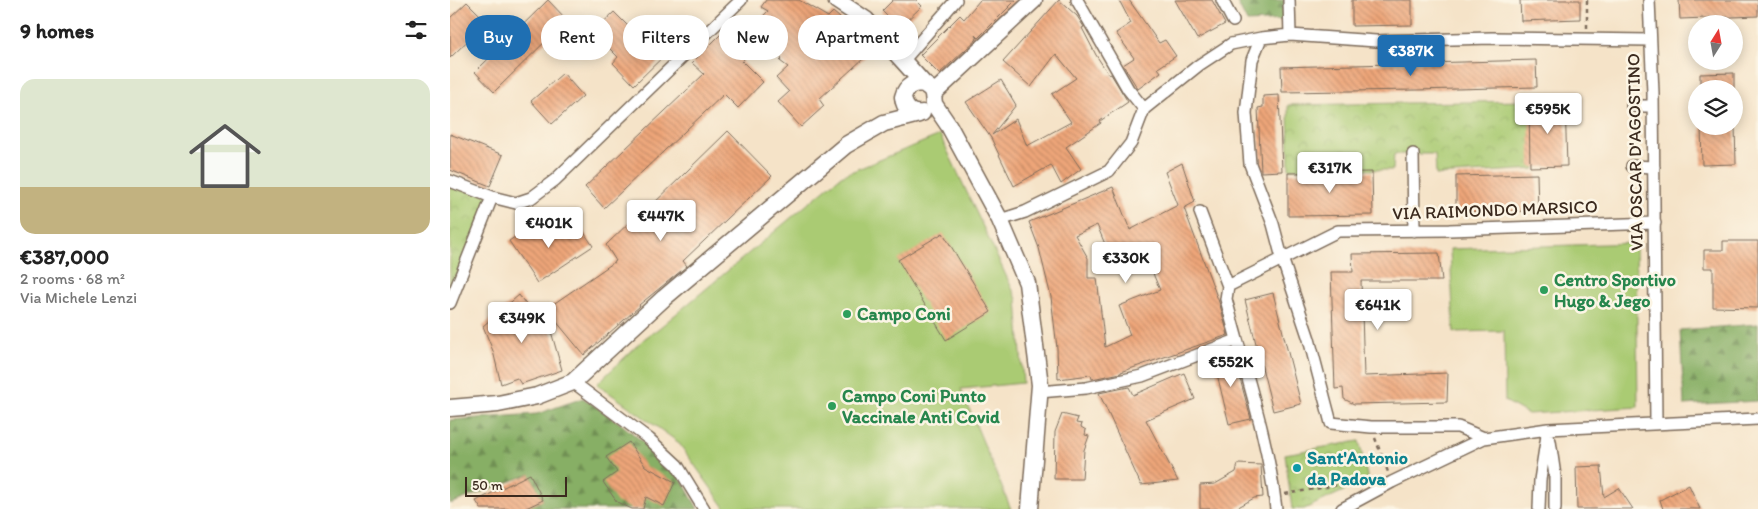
<!DOCTYPE html>
<html lang="en">
<head>
<meta charset="utf-8">
<style>
	:root { --surface:#fff; --page:#f2f2f2; --text:#222; --muted:#767676; --accent:#1f6fb2 }
	body { margin:0; font-family:Itim,sans-serif; background:var(--page); color:var(--text); height:100vh; display:flex; flex-direction:column; font-size:19px; white-space:nowrap }
	* { box-sizing:border-box; margin:0 }
	p { font-size:16px; color:var(--muted) }
	.icon { flex:none; width:28px; height:28px; fill:none; stroke:currentColor; stroke-width:2; stroke-linecap:round; stroke-linejoin:round }
	.map { position:relative; flex:1; overflow:hidden }
	.drawer { display:flex; flex-direction:column; background:var(--surface); width:450px }
	.drawer>* { flex:none }
	.top-card { position:absolute; left:15px; top:15px; width:475px; height:45px; display:flex; gap:10px }
	.needle { width:32px; rotate:11deg }
	.tools { position:absolute; left:1238px; top:15px; display:grid; gap:10px }
	.tools a { display:grid; place-items:center; width:55px; height:55px; border-radius:50%; background:var(--surface); box-shadow:0 2px 12px #0003; font-size:25px }
	.scale { position:absolute; left:15px; bottom:12px; width:102px; box-sizing:border-box; padding-left:5px; border:2px solid #3b2a1e; border-top:0; font-size:14px; line-height:18px; white-space:nowrap; color:#3b2a1e; -webkit-text-stroke:4px #fcf5e5; paint-order:stroke }
	.price { position:absolute; translate:-50% -42px; padding:0 11px; border-radius:5px; background:#fff; color:#222; font-size:16px; line-height:32px; filter:drop-shadow(0 1px 2px #0008) }
	.price::after { content:''; position:absolute; left:50%; top:30px; width:15px; height:11px; margin-left:-8px; background:inherit; clip-path:polygon(0 0,100% 0,50% 100%) }
	.price.selected { background:var(--accent); color:#fff }
	ul { padding:0; list-style:none }
	li { display:grid; align-content:center; gap:10px; height:265px; padding:0 20px }
	li span { display:grid; place-items:center; height:155px; border-radius:15px; color:#555 }
	li>.icon { margin-inline-start:auto }
	span .icon { width:90px; height:90px; fill:#fffc; stroke-width:1 }
	li b { font-size:21px }
	h2 { display:flex; justify-content:space-between; align-items:center; height:60px; padding:0 20px; font-size:21px }
	.pill { padding:0 18px; border-radius:22px; background:var(--surface); box-shadow:0 2px 12px #0003; font-size:18px; line-height:45px }
	.pill.selected { background:var(--accent); color:#fff }
	main { display:flex; flex:1; min-height:0 }
	.map>svg:first-child { display:block }
	.grass { fill:#aacb73; stroke:#727a48 }
	.forest { fill:url(#forest-firs); stroke:#616c42 }
	.park { fill:url(#park-crowns); stroke:#727a48 }
	.building { fill:url(#building-back-hatch); fill-rule:evenodd }
	.lines { fill:none; stroke-linecap:round; stroke-linejoin:round }
	.street-casing { stroke:#7c6b5a; stroke-width:14 }
	.secondary-casing { stroke:#7c6b5a; stroke-width:19 }
	.path { stroke:#7c6b5a; stroke-width:2.5; stroke-dasharray:4 4; stroke-linecap:butt }
	.street { stroke:#fff; stroke-width:11 }
	.secondary { stroke:#fff; stroke-width:16 }
	.leisure-dot { fill:#2e9e5b; stroke:#fcf5e5; stroke-width:2 }
	.culture-dot { fill:#0f9aa8; stroke:#fcf5e5; stroke-width:2 }
	.labels { text-anchor:middle; dominant-baseline:central; stroke-width:5; stroke-linejoin:round; paint-order:stroke }
	.street-label { font-size:18px; fill:#3b2a1e; stroke:#fcf5e5 }
	.leisure-label { font-size:18px; font-weight:bold; fill:#27864d; stroke:#fcf5e5; text-anchor:start }
	.culture-label { font-size:18px; font-weight:bold; fill:#0d838f; stroke:#fcf5e5; text-anchor:start }
</style>
</head>
<body>
<main>
<section class="drawer">
<h2>9 homes<svg class="icon" aria-label="filters" viewBox="0 0 24 24"><path d="M4 7h16M4 17h16"/><circle cx="9" cy="7" r="2"/><circle cx="15" cy="17" r="2"/></svg></h2>
<ul>
<li><span style="background:linear-gradient(#dfe7d0 70%,#c2b280 0)"><svg class="icon" aria-label="home" viewBox="0 0 24 24"><path d="M3 11l9-7 9 7M6 9v11h12V9"/></svg></span><div><b>€387,000</b><p>2 rooms · 68 m²</p><p>Via Michele Lenzi</p></div></li>
</ul>
</section>
<div class="map">
<svg width="1308" height="509" viewBox="0 0 1308 509">
	<defs>
		<pattern id="forest-firs" width="22" height="20" patternUnits="userSpaceOnUse" patternTransform="scale(1.25)"><rect width="22" height="20" fill="#87af65"/><path d="M5 1l3.5 6h-7zM16 11l3.5 6h-7z" fill="#708f53"/></pattern>
		<pattern id="park-crowns" width="20" height="18" patternUnits="userSpaceOnUse" patternTransform="scale(1.25)"><rect width="20" height="18" fill="#aacb73"/><path d="M2 6a3 3 0 1 1 6 0M12 15a3 3 0 1 1 6 0" fill="none" stroke="#93ae63"/></pattern>
		<pattern id="building-back-hatch" width="6" height="6" patternUnits="userSpaceOnUse" patternTransform="scale(1.25)"><rect width="6" height="6" fill="#eea679"/><path d="M-1 5l2 2M0 0l6 6M5-1l2 2" fill="none" stroke="#c28763"/></pattern>
	</defs>
	<rect width="100%" height="100%" fill="#fcf5e5"/>
	<filter id="ink" filterUnits="userSpaceOnUse"><feTurbulence type="fractalNoise" baseFrequency=".02" numOctaves="2"/><feDisplacementMap in="SourceGraphic" scale="10" xChannelSelector="R" yChannelSelector="G"/><feConvolveMatrix kernelMatrix="1 2 1 2 8 2 1 2 1" color-interpolation-filters="sRGB"/></filter>
	<filter id="wash" filterUnits="userSpaceOnUse"><feTurbulence type="fractalNoise" baseFrequency=".0096" numOctaves="4" result="noise"/><feDisplacementMap in="SourceGraphic" scale="20" xChannelSelector="R" yChannelSelector="G"/><feGaussianBlur stdDeviation="1.12" result="paint"/><feColorMatrix in="noise" values="0 0 0 0 0 0 0 0 0 0 0 0 0 0 0 0 0 1.4 0 .05"/><feComposite in="paint" operator="in"/></filter>
	<g filter="url(#wash)">
		<rect width="100%" height="100%" fill="#f5e3c8"/>
		<!-- grass -->
		<path class="grass" d="M490,135L567,299L573,383L511,389L561,509H276L228,442L147,384L195,338L208,329L391,176Z
			M1186,243L1188,407L1078,414L1055,401L1054,331L1004,332L1000,249Z"/>
		<!-- forest -->
		<path class="forest" d="M786,0H834L835,20L797,22Z
			M1308,324V401L1234,405L1230,330Z
			M133,398L171,424L225,468L248,509H74L93,500L80,474L0,504V420L87,414Z"/>
		<!-- park -->
		<path class="park" d="M1078,101L1085,169L986,175L985,154H944L943,170L839,169L838,105Z
			M0,181L42,197L0,303Z
			M909,441L918,480L854,509H842L835,454Z"/>
		<g id="blocks">
			<!-- building -->
			<path class="building" d="M98,0L117,20L44,92L25,72Z
				M316,0H349L378,17L383,12L425,48L369,99L374,106L351,127L328,102L339,92L326,78L338,67L330,61L332,59L312,40L292,61L313,82L288,108L274,94L154,208L135,187L254,74L242,63L283,22L295,35L318,11L311,7Z
				M443,0H466L472,6L449,28L432,11Z
				M530,0H566L528,38L525,35L527,39L489,74L470,55L510,15L514,19Z
				M609,0L627,16L634,27L632,28L646,55L659,75L661,74L678,102L650,121L651,123L616,147L631,169L611,184L601,165L564,186L541,138L516,102L551,80L566,105L542,135L566,119L577,146L621,122L602,94L626,78L606,54L581,87L553,62Z
				M669,0H679L709,43L715,40L726,56L708,68L711,72L688,89L673,65L684,58L666,33L681,23Z
				M725,0H762L775,24L747,39Z
				M902,0H962V25L902,26Z
				M1070,0H1130V19L1071,21Z
				M1229,0H1308V16L1230,19Z
				M17,2L37,22L0,58V18Z
				M164,12L189,37L202,24L224,46L184,85L163,63L168,57L143,32Z
				M1086,60L1087,87L966,90L832,92L831,67Z
				M113,73L133,96L102,124L81,101Z
				M1284,73V89H1250V74Z
				M829,95L832,171L811,172L808,108L813,107V96Z
				M1115,103L1117,166L1080,167L1079,104Z
				M1251,126H1285L1286,164L1252,165Z
				M278,131L322,176L233,261L237,266L189,305L190,306L134,355L96,309L166,261L156,245L191,211L194,213Z
				M0,134L53,155L40,186L0,170Z
				M732,163L745,202L734,208L770,305L778,335L671,372V373L642,379L641,375L608,379L607,348L601,297L589,248L579,222L663,187L680,230L728,205L715,172ZM647,225L662,261L698,249L704,276L710,290L669,306L680,335L655,347L647,278H638V258L625,235Z
				M922,172L923,215L838,216V173Z
				M1087,174L1088,211L1006,212V176Z
				M87,222L99,241L127,222L143,246L87,283L59,241Z
				M493,233L541,312L496,340L448,260Z
				M1273,241H1308V308L1263,307V268H1254V250H1273Z
				M989,253L992,281H911L914,376L998,373L997,402L904,404L894,399L893,388L885,389L881,272H903L902,254Z
				M823,293L851,404L823,411L795,300Z
				M69,295L85,317L95,310L112,370L71,384L67,378L51,384L43,351L33,326Z
				M782,350L801,419L779,424L763,357Z
				M734,373L745,399L696,420L728,481L691,485L649,393L679,387L683,395Z
				M612,414L628,418L626,423L632,424L631,427L636,430L635,435L639,436L634,450L632,479H604L605,432Z
				M179,442L195,466L225,482L214,506L196,497L193,509H182L167,502L153,482L167,472L156,457Z
				M788,464L811,465L813,497L804,498L785,509H750V485L765,484L786,472Z
				M1151,466L1154,497L1169,488L1183,509H1127L1126,467Z
				M80,474L93,500L74,509H31L26,501Z
				M1239,485L1250,509H1213L1210,500Z"/>
		</g>
	</g>
	<g filter="url(#ink)">
		<use href="#blocks" fill-opacity="0" stroke="#7c6b5a" stroke-width="1"/>
		<g class="lines">
			<defs>
				<path id="street" d="M627,0L678,89L694,109
					M772,0L783,21
					M839,0L840,35
					M1199,0L1203,93L1206,424
					M811,38L802,60L796,113L800,164L823,224L832,258L859,339L881,423L921,427H1008L1034,438
					M454,60L506,0
					M1182,106H1203
					M963,154L964,231
					M1182,166L1204,167
					M0,181L42,197
					M750,212L778,286
					M550,220L575,212L659,171L681,143L694,109L749,65L781,44L811,38L840,35L926,41L1042,38L1200,40
					M0,303L42,197L66,203L81,198L105,180L291,0
					M123,382L199,439L227,465L254,509
					M589,392L636,388L692,376L787,340
					M1100,441L1105,476V509
					M826,509C818,437 794,369 776,299L778,286L888,231L999,230L1205,223
					M892,509L942,482L1034,438L1098,429L1308,419
					M1089,509L1090,480L1098,429"/>
				<path id="secondary" d="M386,0L416,20L474,84L481,89L483,94L484,104L499,126L550,220L577,283L590,385L580,509
					M483,94L584,0
					M472,113C461,115 454,108 453,97C456,86 463,82 474,84
					M0,408L48,404L87,396L123,382L214,298L396,145L434,123L469,114"/>
			</defs>
			<!-- street casing -->
			<use href="#street" class="street-casing"/>
			<!-- secondary casing -->
			<use href="#secondary" class="secondary-casing"/>
			<!-- path -->
			<path class="path" d="M1137,0V28
				M925,438L938,472
				M835,494L918,480"/>
			<!-- street -->
			<use href="#street" class="street"/>
			<!-- secondary -->
			<use href="#secondary" class="secondary"/>
		</g>
	</g>
	<!-- markers -->
	<g class="leisure-dot">
		<circle cx="1094" cy="290" r="5"/>
		<circle cx="397" cy="314" r="5"/>
		<circle cx="382" cy="406" r="5"/>
	</g>
	<circle class="culture-dot" cx="847" cy="468" r="5"/>
	<g class="labels">
		<!-- street labels -->
		<g class="street-label">
			<text transform="translate(1185 152) rotate(-91)">VIA OSCAR D'AGOSTINO</text>
			<text transform="translate(1045 210) rotate(-2)">VIA RAIMONDO MARSICO</text>
		</g>
		<!-- leisure labels -->
		<g class="leisure-label">
			<text x="1104" y="280">Centro Sportivo<tspan x="1104" dy="21">Hugo &amp; Jego</tspan></text>
			<text x="407" y="314">Campo Coni</text>
			<text x="392" y="396">Campo Coni Punto<tspan x="392" dy="21">Vaccinale Anti Covid</tspan></text>
		</g>
		<!-- culture labels -->
		<g class="culture-label">
			<text x="857" y="458">Sant'Antonio<tspan x="857" dy="21">da Padova</tspan></text>
		</g>
	</g>
</svg>
<div class="tools">
<a><svg class="needle" viewBox="-14 -14 28 28"><path d="M0-13l5 13h-10z" fill="#e53935"/><path d="M0 13l5-13h-10z" fill="#767676"/></svg></a>
<a><svg class="icon" aria-label="layers" viewBox="0 0 24 24"><path d="M12 4l9 5-9 5-9-5zM3 14l9 5 9-5"/></svg></a>
</div>
<div class="scale">50 m</div>
<b class="price selected" style="left:961px;top:77px">€387K</b>
<b class="price" style="left:1098px;top:135px">€595K</b>
<b class="price" style="left:880px;top:194px">€317K</b>
<b class="price" style="left:211px;top:242px">€447K</b>
<b class="price" style="left:99px;top:249px">€401K</b>
<b class="price" style="left:676px;top:284px">€330K</b>
<b class="price" style="left:928px;top:331px">€641K</b>
<b class="price" style="left:72px;top:344px">€349K</b>
<b class="price" style="left:781px;top:388px">€552K</b>
<div class="top-card">
<a class="pill selected">Buy</a>
<a class="pill">Rent</a>
<a class="pill">Filters</a>
<a class="pill">New</a>
<a class="pill">Apartment</a>
</div>
</div>
</main>
</body>
</html>
